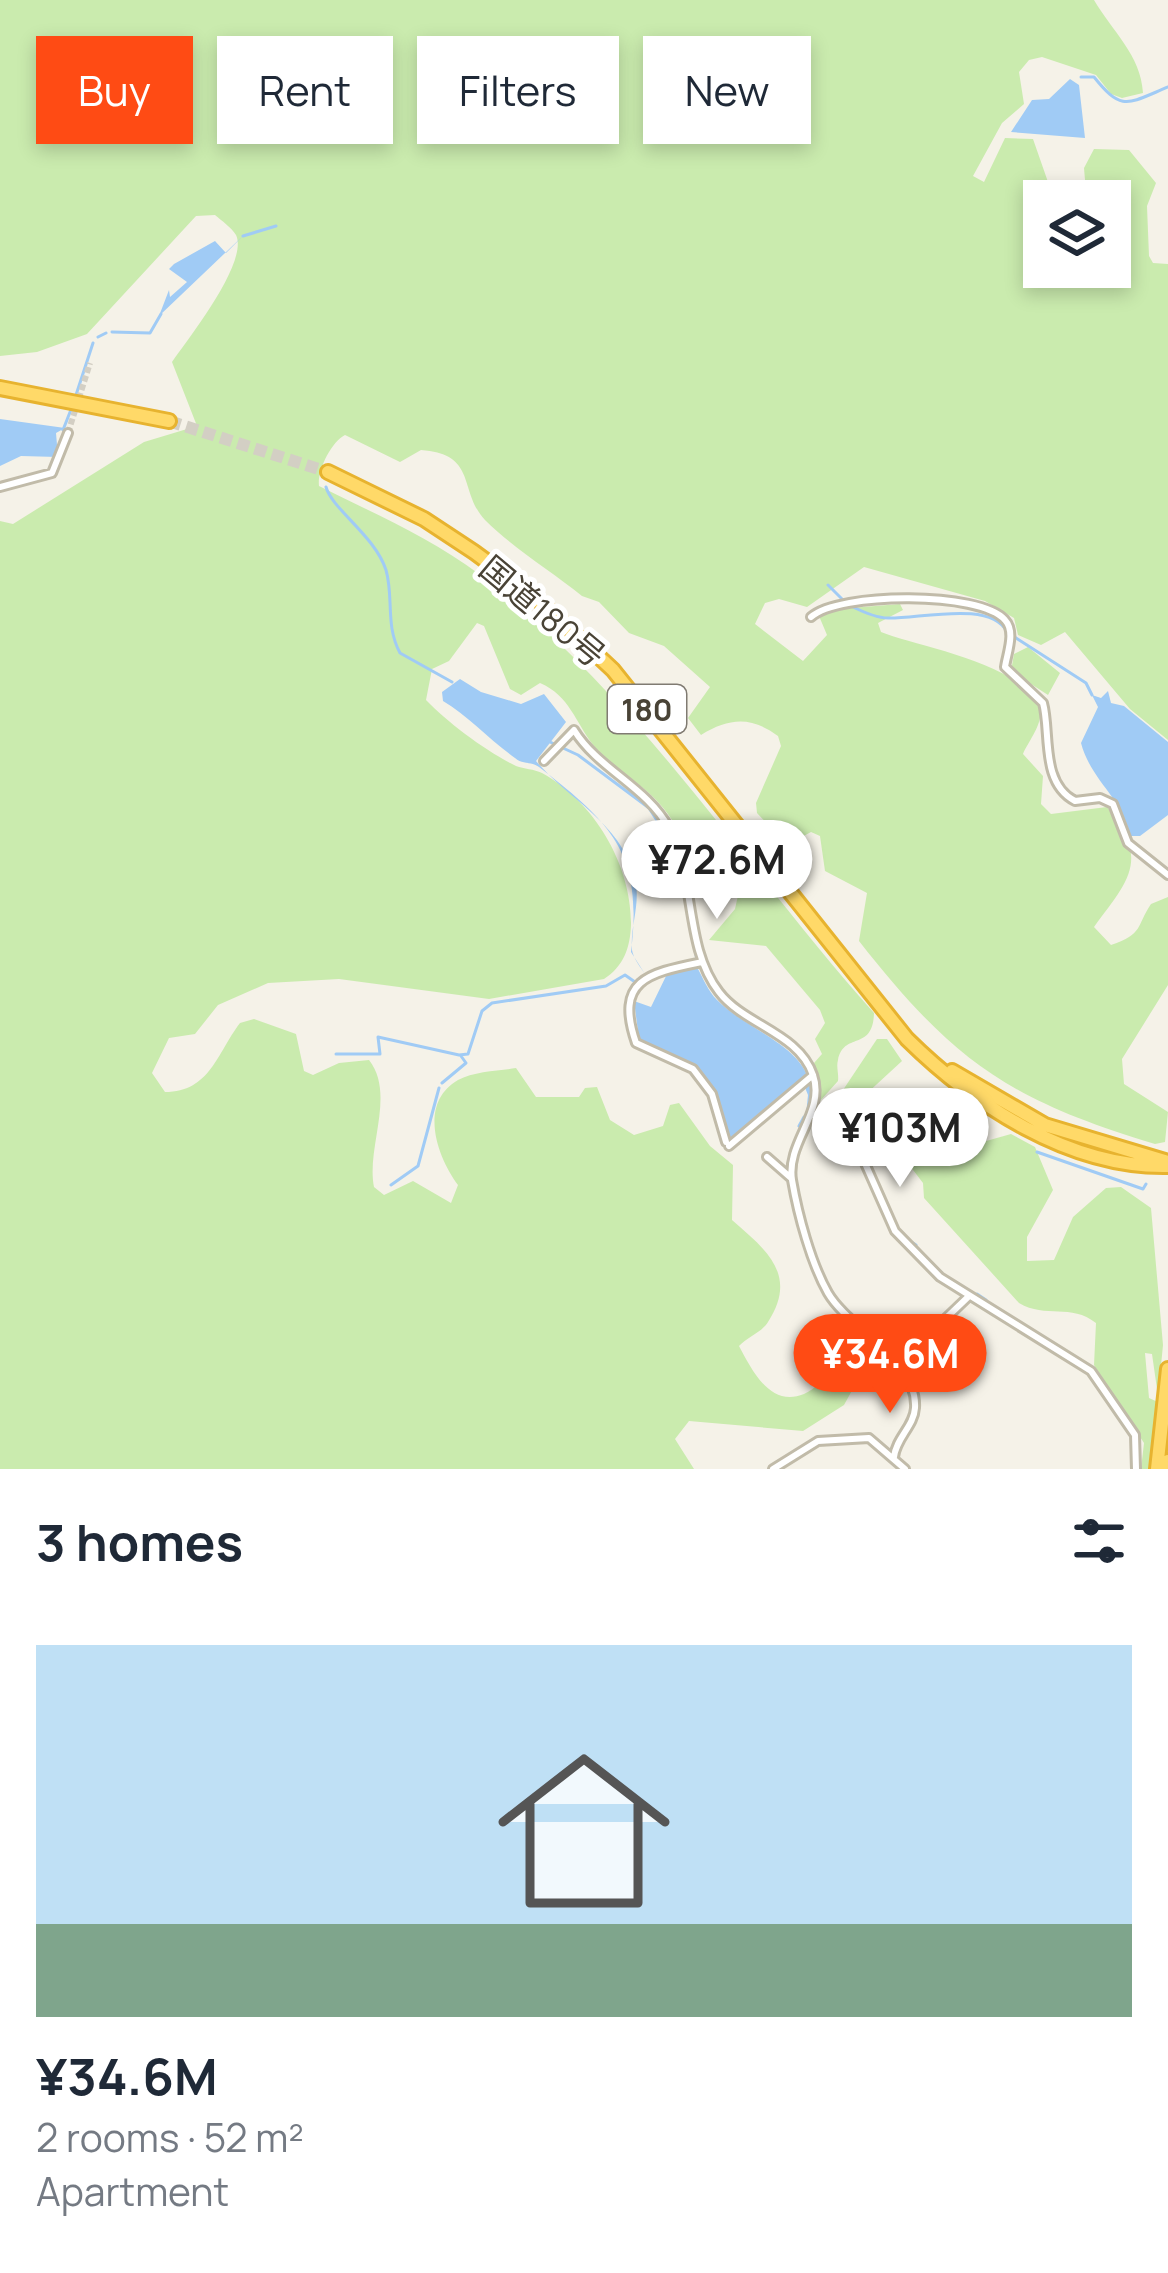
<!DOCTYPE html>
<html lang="en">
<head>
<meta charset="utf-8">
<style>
	:root { --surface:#fff; --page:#f6f6f7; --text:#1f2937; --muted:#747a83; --accent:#ff4b14 }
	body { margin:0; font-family:Manrope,"Noto Sans JP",sans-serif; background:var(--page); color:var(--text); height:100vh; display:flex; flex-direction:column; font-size:45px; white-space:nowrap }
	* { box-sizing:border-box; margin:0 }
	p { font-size:39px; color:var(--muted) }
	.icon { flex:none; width:66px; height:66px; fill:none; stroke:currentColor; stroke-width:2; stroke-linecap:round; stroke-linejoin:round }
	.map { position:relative; height:1469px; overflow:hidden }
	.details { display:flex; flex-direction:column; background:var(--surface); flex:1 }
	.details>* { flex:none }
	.banner { position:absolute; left:36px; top:36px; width:1098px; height:108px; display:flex; gap:24px }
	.buttons { position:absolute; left:1023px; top:180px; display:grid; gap:24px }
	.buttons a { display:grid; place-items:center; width:108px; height:108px; border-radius:0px; background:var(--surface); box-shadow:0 6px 18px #0003; font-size:60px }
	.price { position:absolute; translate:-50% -102px; padding:0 27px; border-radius:42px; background:#fff; color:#222; font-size:39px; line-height:78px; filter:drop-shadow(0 3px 6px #0008) }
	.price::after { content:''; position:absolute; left:50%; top:72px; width:36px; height:27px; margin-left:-18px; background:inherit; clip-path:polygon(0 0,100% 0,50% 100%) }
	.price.selected { background:var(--accent); color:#fff }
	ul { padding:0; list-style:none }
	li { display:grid; align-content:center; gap:24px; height:636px; padding:0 36px }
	li span { display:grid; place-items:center; height:372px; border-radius:0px; color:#555 }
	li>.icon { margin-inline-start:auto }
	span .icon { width:216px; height:216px; fill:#fffc; stroke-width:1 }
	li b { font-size:51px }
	h2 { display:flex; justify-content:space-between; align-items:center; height:144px; padding:0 36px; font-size:51px }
	.tag { padding:0 42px; border-radius:0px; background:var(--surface); box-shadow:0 6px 18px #0003; font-size:42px; line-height:108px }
	.tag.selected { background:var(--accent); color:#fff }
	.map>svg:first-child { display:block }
	.green { fill:#caebae; fill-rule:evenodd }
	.water { fill:#a0cbf5 }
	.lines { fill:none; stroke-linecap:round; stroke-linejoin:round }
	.stream { stroke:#a0cbf5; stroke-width:3 }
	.street-tunnel { stroke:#d3cfc4; stroke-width:6; stroke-dasharray:6 3; stroke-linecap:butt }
	.highway-tunnel { stroke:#d3cfc4; stroke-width:12; stroke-dasharray:12 6; stroke-linecap:butt }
	.street-casing { stroke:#c1bba9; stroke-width:12 }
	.highway-casing { stroke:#e7b32f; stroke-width:18 }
	.street { stroke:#fff; stroke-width:6 }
	.highway { stroke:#ffd968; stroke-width:12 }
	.labels { text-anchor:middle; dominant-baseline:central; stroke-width:10; stroke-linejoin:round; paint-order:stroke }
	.shield { fill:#fff; stroke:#807b72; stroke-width:3 }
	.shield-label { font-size:30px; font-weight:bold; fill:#494336 }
	.street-label { font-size:33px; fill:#494336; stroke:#fff }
</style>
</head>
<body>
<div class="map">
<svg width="1168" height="1469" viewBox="0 0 1168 1469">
	<rect width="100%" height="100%" fill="#f5f2e8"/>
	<!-- green -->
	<path class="green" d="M0,0H1094C1112,31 1141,55 1143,93L1122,98L1111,94L1096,75L1042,57L1029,60L1019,72L1024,104L1002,123L973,176L984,182L1005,138L1033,139L1048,182L1069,195L1086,192L1084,168L1094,149L1129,150L1156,183L1147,206L1149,256L1153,263L1168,264V740L1130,709L1065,632L1041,645L1018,635L1014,618L985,601L864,567L807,607L779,599L765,603L755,624L803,661L827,635L819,616L826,610L900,604L903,610L878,623L881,632C915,646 1028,664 1040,710C1043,724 1028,742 1023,754L1043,776L1041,804L1051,814L1107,807C1151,860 1128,881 1094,927L1111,945C1144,934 1136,926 1151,904L1168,897V985L1122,1059L1124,1084L1168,1112L1165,1142L1155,1144C1009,1100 953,1061 859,941L867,893L825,871L820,836L811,832L787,845L757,813L756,803L781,746L778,736C751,716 729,718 701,735L688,718L710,687L664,646L629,633L599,602L582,596C551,571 513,548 485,520C458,491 478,454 421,450L400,462L345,435C331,442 317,471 319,486C373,513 431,538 479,574C637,695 743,866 874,1013C873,1052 844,1031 838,1060C836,1067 839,1074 838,1081L820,1101L814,1063L822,1054L815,1039L825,1023L820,1010L766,946L709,940L735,909L739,891L730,883L711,890C687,876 688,848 675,825C653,786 620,777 594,746C575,722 570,696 540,683L521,695L510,689L484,626L477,623L449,661L432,669L426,700C448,723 487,752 516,766C524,769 534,769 542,773C595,802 632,866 631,925C630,948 624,966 604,979L489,999L339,979L268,983L218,1005L195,1034L169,1038L152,1073L165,1092C210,1092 217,1053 240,1023L254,1019L296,1034L304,1071L313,1075L339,1063L369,1060C396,1094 366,1148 374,1187L384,1195L413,1181L451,1203L458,1185C438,1158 417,1104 458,1080C474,1071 499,1071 516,1068L536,1097H579L585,1088L597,1087L610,1120L634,1135L663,1126L670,1105L679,1103L710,1146L733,1165L732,1220C765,1249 799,1274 768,1322C761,1333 747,1337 739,1346C752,1370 770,1408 804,1394C816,1389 823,1377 837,1373L855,1385L844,1405L803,1431L689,1421L675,1439L694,1469H0V521L13,524L144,442L197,426L172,362C188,339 249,262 236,235C232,228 222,221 215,215L196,216L87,334L37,352L0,356ZM1044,201H1110V267H1044Z
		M1028,647L1060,673L1048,695L1011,671L1014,654Z
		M877,1039H887L902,1061L851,1108L840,1107L837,1099Z
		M949,1129L972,1145L1011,1134L1035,1147L1053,1190L1027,1237V1261L1054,1260L1073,1217L1106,1188L1121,1187L1151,1208L1163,1345L1158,1396L1152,1354L1145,1353L1149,1398L1160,1403L1152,1469H1141L1144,1443L1094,1365L1096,1323C1071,1303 1046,1319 1019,1303L924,1198L923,1183L907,1162L930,1136Z"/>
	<!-- water -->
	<path class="water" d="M1070,79L1079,85L1085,138L1011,132L1032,100L1049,99Z
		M246,233L159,316L169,290L170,297L187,282L169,269L174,264L215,241L226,253Z
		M0,419L65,428L56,433L58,457L21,456L0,466Z
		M460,679L481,692L521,704L544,694L566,722L536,761C568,799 620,823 634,875C642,902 630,924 632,950C633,958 641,968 645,974L631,952C643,855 614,825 539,767C531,761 523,765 515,758C491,741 468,716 443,701L442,692Z
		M1108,691L1111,703L1124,706L1168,742V815L1140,836H1130C1123,798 1091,781 1081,743L1098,707L1092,695L1101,698Z
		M697,967C703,978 708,991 717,1000C753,1036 830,1052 806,1115L808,1095L802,1080L730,1140L713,1088L694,1065L639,1039L634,1001L651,1007L668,972Z"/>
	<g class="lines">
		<!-- stream -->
		<path class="stream" d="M1081,77H1094C1122,112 1127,104 1168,87
			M243,236L276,226
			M112,332L150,333L161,314
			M98,337L106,333
			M75,398L93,343
			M63,430L72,407
			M326,487C332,509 375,536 386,570C394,598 385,625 400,653L452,682
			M828,585L844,601
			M851,606C861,611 877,618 888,618C919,619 991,600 1007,632
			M1013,636L1086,683L1092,695
			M550,742L578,755L649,808L669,839L684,890
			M694,940L697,961
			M336,1054H380L378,1037L459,1055
			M459,1055L468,1054L482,1011L492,1003L606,986L625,975L635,982
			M442,1083L466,1063L461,1056
			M799,1126L804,1117
			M1037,1152L1143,1189L1146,1184
			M869,1156L871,1162
			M391,1185L418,1166L439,1088
			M913,1243L916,1245
			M939,1271L941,1272
			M977,1294L986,1300"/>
		<!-- street-tunnel -->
		<path class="street-tunnel" d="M68,433L90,363"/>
		<!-- highway-tunnel -->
		<path class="highway-tunnel" d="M169,421L328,472"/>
		<defs>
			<path id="street" d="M0,487L52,473L68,433
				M811,617C839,592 980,591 1005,620C1016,632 1007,653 1005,667L1043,703C1051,732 1040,783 1075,801L1100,798L1113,804L1128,843L1168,875
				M544,761L574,730C598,769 647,787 669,828C696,878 684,947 719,992C744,1025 799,1033 813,1075C826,1112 786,1142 792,1180C798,1215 811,1263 828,1293C849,1329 918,1360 915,1408C914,1426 896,1438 894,1457
				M702,962C649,973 614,979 636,1043L693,1069L712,1094L726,1142
				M812,1114L856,1143L895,1231L940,1277L1091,1371L1135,1435L1136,1469
				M729,1146L813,1075
				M767,1157L791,1178
				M896,1366L968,1297
				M773,1469L818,1441L869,1438L905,1469"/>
			<path id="highway" d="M0,388L169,421
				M328,472L424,519L474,552L535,597L613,670L907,1039C974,1105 1069,1168 1168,1166
				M952,1071L1045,1125L1168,1162
				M1157,1469L1168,1369
				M1167,1469L1168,1461"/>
		</defs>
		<!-- street casing -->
		<use href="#street" class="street-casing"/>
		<!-- highway casing -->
		<use href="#highway" class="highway-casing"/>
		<!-- street -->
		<use href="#street" class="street"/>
		<!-- highway -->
		<use href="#highway" class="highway"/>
	</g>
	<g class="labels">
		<!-- shield labels -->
		<rect class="shield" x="608" y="685" width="78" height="48" rx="9"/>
		<g class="shield-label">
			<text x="647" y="709">180</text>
		</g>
		<!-- street labels -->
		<g class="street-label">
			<text transform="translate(543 611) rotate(40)">国道180号</text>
		</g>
	</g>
</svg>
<div class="buttons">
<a><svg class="icon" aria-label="layers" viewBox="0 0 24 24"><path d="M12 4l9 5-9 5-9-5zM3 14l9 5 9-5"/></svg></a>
</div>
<b class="price" style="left:717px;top:922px">¥72.6M</b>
<b class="price" style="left:900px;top:1190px">¥103M</b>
<b class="price selected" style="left:890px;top:1416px">¥34.6M</b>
<div class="banner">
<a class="tag selected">Buy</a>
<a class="tag">Rent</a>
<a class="tag">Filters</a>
<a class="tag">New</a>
</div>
</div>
<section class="details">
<h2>3 homes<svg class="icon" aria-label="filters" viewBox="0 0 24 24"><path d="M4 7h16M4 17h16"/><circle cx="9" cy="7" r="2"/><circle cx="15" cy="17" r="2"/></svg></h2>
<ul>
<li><span style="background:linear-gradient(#bfe0f5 75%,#7fa58c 0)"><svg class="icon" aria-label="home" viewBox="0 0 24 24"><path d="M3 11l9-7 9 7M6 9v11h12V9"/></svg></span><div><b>¥34.6M</b><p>2 rooms · 52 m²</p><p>Apartment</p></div></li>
</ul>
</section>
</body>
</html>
